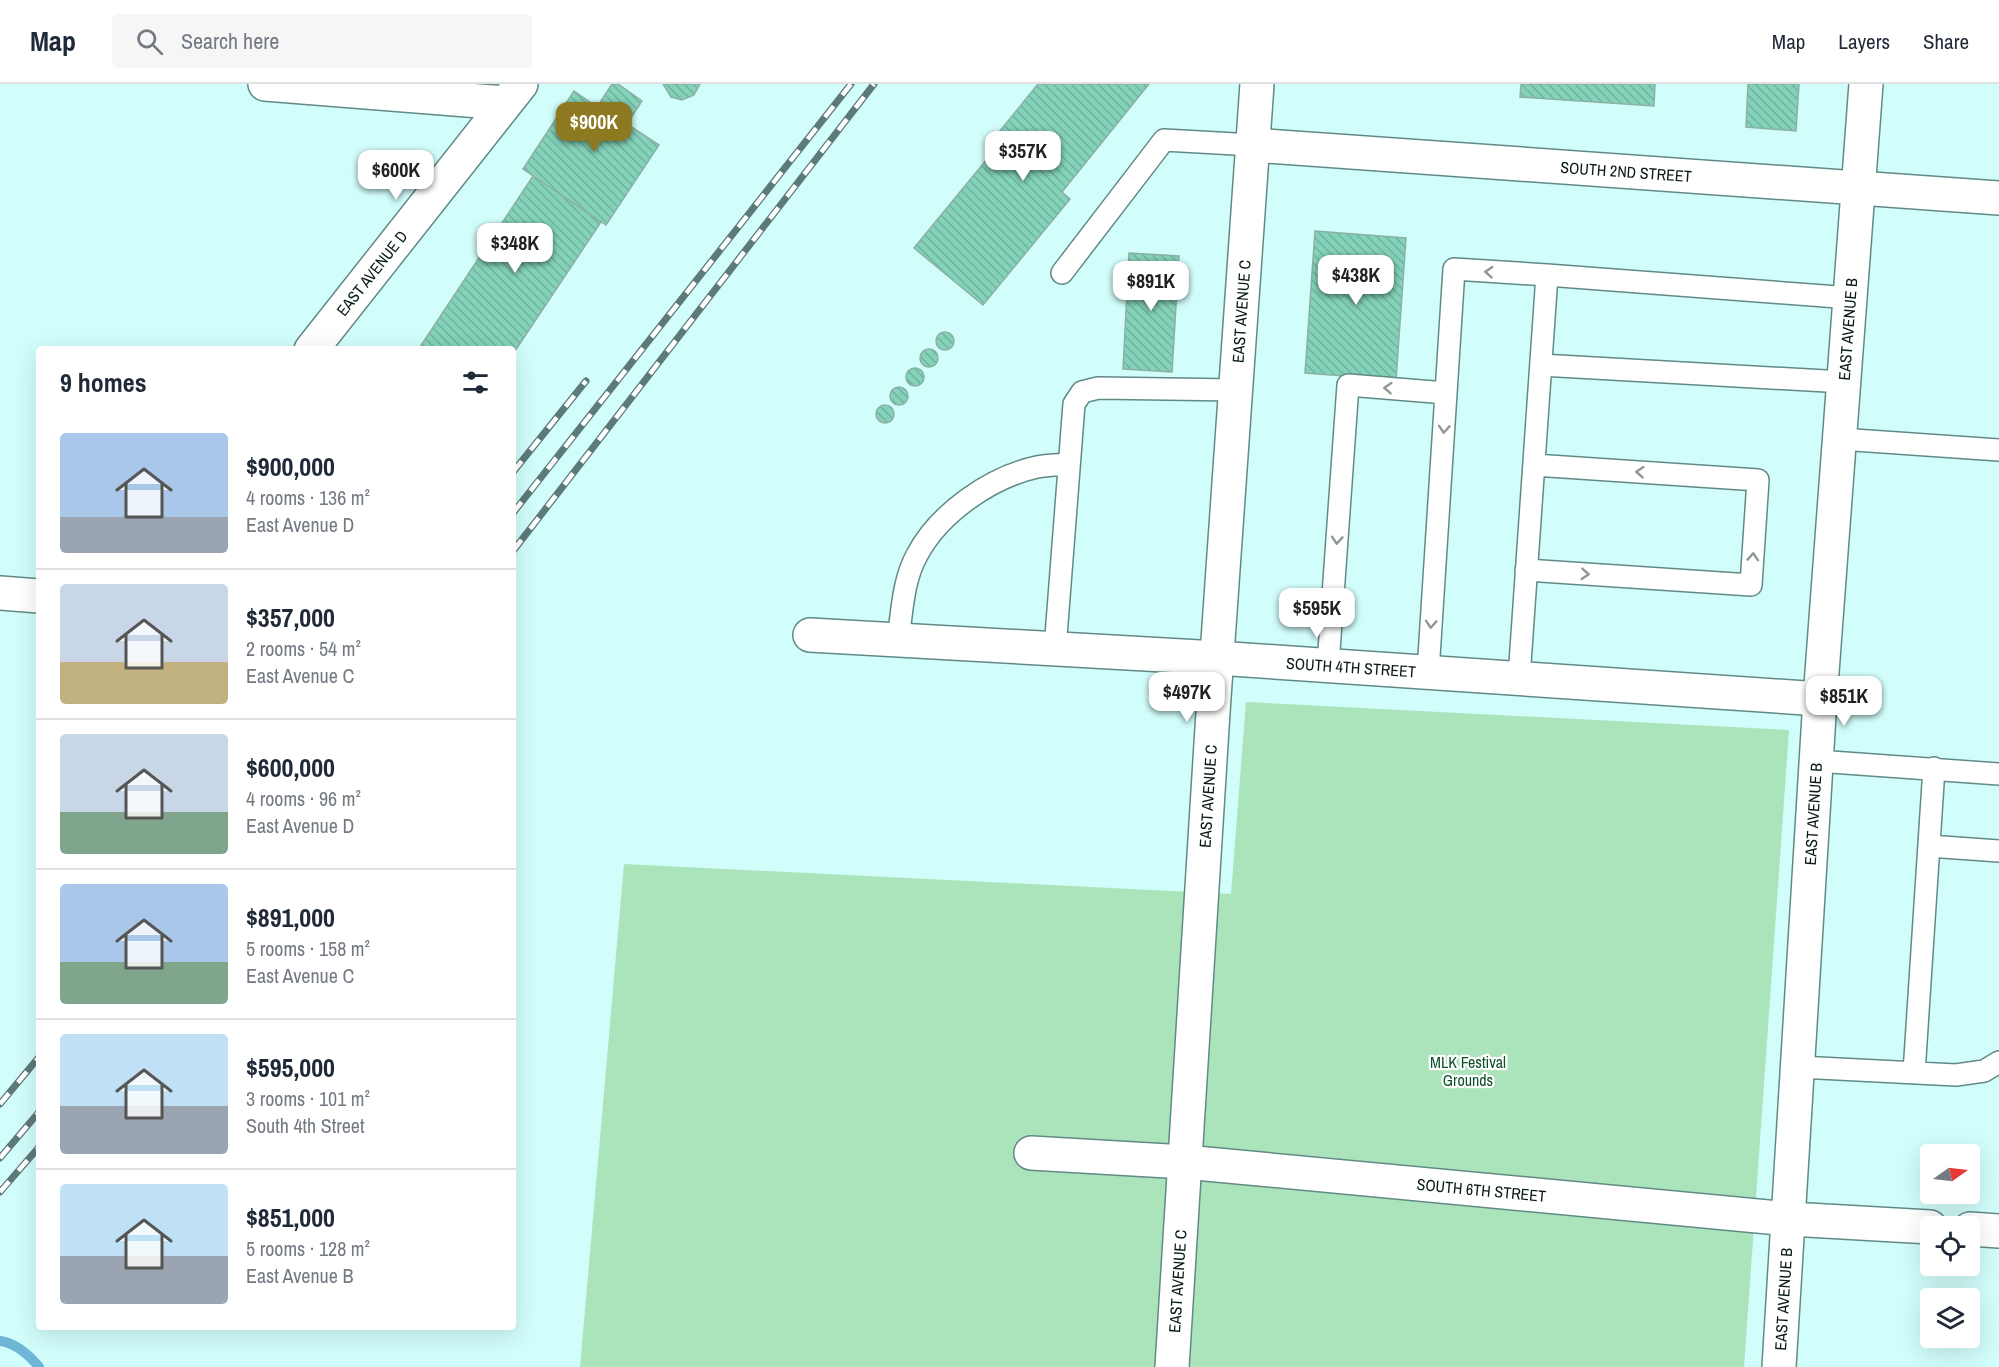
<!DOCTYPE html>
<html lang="en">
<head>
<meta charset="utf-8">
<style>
	:root { --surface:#fff; --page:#f6f6f7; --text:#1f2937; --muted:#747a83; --line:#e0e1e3; --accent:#8d791f }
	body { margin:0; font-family:"Archivo Narrow",sans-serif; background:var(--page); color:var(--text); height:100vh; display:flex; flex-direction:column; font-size:22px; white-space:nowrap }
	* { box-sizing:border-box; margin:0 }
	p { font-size:20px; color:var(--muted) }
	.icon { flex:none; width:33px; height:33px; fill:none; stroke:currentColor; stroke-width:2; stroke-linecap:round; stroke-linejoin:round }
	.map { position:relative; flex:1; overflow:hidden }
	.drawer { position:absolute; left:36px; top:262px; width:480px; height:984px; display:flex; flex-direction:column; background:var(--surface); border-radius:6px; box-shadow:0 6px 24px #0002 }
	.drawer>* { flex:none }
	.needle { width:39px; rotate:76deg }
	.buttons { position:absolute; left:1920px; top:1060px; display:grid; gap:12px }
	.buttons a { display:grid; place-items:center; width:60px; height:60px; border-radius:6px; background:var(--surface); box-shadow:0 6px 24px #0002; font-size:30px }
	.price { position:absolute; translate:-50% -51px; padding:0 14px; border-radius:12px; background:#fff; color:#222; font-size:20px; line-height:39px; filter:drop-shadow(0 2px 3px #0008) }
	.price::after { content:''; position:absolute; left:50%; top:36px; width:18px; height:14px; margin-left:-9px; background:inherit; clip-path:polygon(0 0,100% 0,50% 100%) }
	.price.selected { background:var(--accent); color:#fff }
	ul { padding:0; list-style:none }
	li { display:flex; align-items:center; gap:18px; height:150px; padding:0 24px }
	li+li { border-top:2px solid var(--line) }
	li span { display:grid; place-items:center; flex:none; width:168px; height:120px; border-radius:6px; color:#555 }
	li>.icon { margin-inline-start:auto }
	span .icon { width:72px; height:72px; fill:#fffc; stroke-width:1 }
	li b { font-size:26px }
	h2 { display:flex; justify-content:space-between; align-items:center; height:72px; padding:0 24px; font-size:26px }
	header { display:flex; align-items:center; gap:36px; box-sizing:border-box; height:84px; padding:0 30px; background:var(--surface); border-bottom:2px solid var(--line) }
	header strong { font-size:28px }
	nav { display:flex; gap:33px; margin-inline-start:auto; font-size:21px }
	.search { width:420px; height:54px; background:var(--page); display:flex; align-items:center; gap:15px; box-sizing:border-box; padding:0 21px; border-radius:6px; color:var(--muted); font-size:22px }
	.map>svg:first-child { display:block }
	.green { fill:#abe3bb }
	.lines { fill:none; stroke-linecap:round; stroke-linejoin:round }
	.stream { stroke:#6fb6d6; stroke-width:10 }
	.building { fill:url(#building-back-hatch); stroke:#8bb1a4; stroke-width:1.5 }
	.service-casing { stroke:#618a87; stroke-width:24 }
	.minor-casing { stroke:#618a87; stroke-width:36 }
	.service { stroke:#fff; stroke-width:21 }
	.minor { stroke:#fff; stroke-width:33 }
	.rail-casing { stroke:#5d7a78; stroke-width:7 }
	.rail { stroke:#fff; stroke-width:4.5; stroke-dasharray:14; stroke-linecap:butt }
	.oneway { stroke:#909897 }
	.labels { text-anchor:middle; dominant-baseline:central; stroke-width:4.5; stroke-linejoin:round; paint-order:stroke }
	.street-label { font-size:16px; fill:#081918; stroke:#fff }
	.park-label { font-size:16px; fill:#0e522c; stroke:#fff }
</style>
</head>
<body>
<header>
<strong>Map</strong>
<div class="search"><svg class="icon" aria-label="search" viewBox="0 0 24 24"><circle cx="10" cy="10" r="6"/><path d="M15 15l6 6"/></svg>Search here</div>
<nav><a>Map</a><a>Layers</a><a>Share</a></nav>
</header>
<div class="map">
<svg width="1999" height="1283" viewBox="0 0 1999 1283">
	<defs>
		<pattern id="building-back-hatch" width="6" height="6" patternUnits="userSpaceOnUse" patternTransform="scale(1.5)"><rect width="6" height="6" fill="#84d2b9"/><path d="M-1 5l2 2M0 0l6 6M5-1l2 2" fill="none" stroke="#70b49e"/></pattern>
	</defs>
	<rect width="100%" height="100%" fill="#d1fdfa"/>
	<!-- green -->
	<path class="green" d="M1246,618L1789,646L1744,1283H580L624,780L1231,810Z"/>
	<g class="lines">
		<!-- stream -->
		<path class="stream" d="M0,1257C16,1259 29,1271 39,1283"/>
	</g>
	<!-- building -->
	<path class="building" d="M612,0H618L642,17L627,40L659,61L606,141L523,85L574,7L597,23Z
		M663,0H700L694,11L682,16L671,13Z
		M1038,0H1149L1062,108L1070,115L983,221L914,164L1001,58L995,53Z
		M1521,0H1655L1654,22L1520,13Z
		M1748,0H1799L1796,47L1746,43Z
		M533,92L601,138L513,270V266H418Z
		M1315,147L1406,154L1396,296L1305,289Z
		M1129,169L1179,172L1172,288L1123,285Z
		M936 257a9 9 0 1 1 18 0a9 9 0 1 1-18 0Z
		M920 274a9 9 0 1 1 18 0a9 9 0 1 1-18 0Z
		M906 293a9 9 0 1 1 18 0a9 9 0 1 1-18 0Z
		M890 312a9 9 0 1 1 18 0a9 9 0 1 1-18 0Z
		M876 330a9 9 0 1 1 18 0a9 9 0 1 1-18 0Z"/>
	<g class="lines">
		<defs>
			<path id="service" d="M1062,189L1164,56L1253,61
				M1541,281L1844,298
				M1840,355L1999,366
				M1526,486L1751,501L1758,396L1534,381
				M898,556C902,528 903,496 917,471C939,429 991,393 1037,383C1047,381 1059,381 1069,380
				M1055,565L1074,320L1082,308L1098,304L1236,306
				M1328,581L1348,301L1446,309
				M1428,588L1454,185L1547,191
				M1519,594L1547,191L1851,214
				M1817,677L1999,690
				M1929,762L1999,767
				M1799,983L1956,991L1984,987L1999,978
				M1914,989L1934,684"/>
			<g id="minor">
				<path d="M265,0L505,19"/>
				<path id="s1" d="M1253,61L1999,114"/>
				<path id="s2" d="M311,266L521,0"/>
				<path d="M0,509L39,512"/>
				<path id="s3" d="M810,551L1217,574L1820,615"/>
				<path id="s4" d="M1031,1069L1185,1078L1790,1135L1930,1143"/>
				<path d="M1970,1145L1999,1147"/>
				<path id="s5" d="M1172,1283L1213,628L1257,0"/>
				<path id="s6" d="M1779,1283L1820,615L1866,0"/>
			</g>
		</defs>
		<!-- service casing -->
		<use href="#service" class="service-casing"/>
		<!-- minor casing -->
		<use href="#minor" class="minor-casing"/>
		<!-- service -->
		<use href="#service" class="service"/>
		<!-- minor -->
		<use href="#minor" class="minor"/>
		<defs>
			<path id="rail" d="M513,388L586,297
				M513,429L851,0
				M513,467L874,0
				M0,1020L39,973
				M0,1074L39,1028
				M0,1108L39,1063"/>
		</defs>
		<!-- rail casing -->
		<use href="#rail" class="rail-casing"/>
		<!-- rail -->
		<use href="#rail" class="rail"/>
	</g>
	<!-- one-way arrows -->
	<defs><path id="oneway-chevron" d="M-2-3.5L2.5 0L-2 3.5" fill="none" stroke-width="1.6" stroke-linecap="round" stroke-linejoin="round" transform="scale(1.5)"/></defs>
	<g class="oneway">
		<use href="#oneway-chevron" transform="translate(1489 188) rotate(-176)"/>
		<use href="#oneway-chevron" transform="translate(1388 304) rotate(-176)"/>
		<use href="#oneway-chevron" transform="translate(1444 345) rotate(94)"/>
		<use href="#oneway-chevron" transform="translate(1640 388) rotate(-176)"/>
		<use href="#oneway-chevron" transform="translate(1337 456) rotate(94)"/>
		<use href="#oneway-chevron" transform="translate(1753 473) rotate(-86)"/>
		<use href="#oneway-chevron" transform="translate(1585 490) rotate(4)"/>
		<use href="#oneway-chevron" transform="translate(1431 540) rotate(94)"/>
	</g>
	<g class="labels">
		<!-- street labels -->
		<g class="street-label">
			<text stroke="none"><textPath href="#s1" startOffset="374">SOUTH 2ND STREET</textPath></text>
			<text stroke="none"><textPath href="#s2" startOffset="98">EAST AVENUE D</textPath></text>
			<text stroke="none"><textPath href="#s5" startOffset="1058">EAST AVENUE C</textPath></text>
			<text stroke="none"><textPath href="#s6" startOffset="1040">EAST AVENUE B</textPath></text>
			<text stroke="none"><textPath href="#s3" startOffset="542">SOUTH 4TH STREET</textPath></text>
			<text stroke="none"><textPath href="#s5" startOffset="572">EAST AVENUE C</textPath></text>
			<text stroke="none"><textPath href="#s6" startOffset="554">EAST AVENUE B</textPath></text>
			<text stroke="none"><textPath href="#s4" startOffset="452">SOUTH 6TH STREET</textPath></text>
			<text stroke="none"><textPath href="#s5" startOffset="86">EAST AVENUE C</textPath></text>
			<text stroke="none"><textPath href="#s6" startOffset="68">EAST AVENUE B</textPath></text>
		</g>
		<!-- park labels -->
		<g class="park-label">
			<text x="1468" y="978">MLK Festival<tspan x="1468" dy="18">Grounds</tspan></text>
		</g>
	</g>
</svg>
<div class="buttons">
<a><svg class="needle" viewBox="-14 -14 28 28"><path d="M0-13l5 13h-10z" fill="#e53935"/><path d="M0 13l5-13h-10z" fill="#747a83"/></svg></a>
<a><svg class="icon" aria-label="locate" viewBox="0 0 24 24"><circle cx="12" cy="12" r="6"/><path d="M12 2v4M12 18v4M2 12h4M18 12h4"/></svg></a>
<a><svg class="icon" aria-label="layers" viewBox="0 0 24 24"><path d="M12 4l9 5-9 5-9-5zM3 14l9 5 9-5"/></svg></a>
</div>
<b class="price selected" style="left:594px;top:69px">$900K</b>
<b class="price" style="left:1023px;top:98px">$357K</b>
<b class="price" style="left:396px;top:117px">$600K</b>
<b class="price" style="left:515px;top:190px">$348K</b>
<b class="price" style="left:1356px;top:222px">$438K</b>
<b class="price" style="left:1151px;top:228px">$891K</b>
<b class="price" style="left:1317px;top:555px">$595K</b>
<b class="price" style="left:1187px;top:639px">$497K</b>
<b class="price" style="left:1844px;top:643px">$851K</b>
<section class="drawer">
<h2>9 homes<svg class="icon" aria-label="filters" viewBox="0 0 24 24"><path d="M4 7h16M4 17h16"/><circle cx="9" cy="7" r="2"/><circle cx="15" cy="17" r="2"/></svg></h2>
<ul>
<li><span style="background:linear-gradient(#a9c7e8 70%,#9aa5b1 0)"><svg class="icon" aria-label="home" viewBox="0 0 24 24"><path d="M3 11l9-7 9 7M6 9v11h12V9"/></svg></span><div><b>$900,000</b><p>4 rooms · 136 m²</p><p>East Avenue D</p></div></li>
<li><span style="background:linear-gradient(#c9d6e8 65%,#c2b280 0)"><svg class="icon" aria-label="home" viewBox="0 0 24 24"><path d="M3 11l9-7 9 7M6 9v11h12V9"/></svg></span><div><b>$357,000</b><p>2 rooms · 54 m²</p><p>East Avenue C</p></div></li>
<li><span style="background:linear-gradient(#c9d6e8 65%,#7fa58c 0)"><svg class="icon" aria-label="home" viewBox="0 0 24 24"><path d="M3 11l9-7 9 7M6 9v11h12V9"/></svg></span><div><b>$600,000</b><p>4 rooms · 96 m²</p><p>East Avenue D</p></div></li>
<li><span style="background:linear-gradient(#a9c7e8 65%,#7fa58c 0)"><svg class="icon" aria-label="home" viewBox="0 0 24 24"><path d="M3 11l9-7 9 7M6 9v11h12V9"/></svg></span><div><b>$891,000</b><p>5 rooms · 158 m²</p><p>East Avenue C</p></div></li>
<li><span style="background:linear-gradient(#bfe0f5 60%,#9aa5b1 0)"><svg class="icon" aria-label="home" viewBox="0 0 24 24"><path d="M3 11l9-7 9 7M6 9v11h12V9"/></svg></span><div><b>$595,000</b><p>3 rooms · 101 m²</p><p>South 4th Street</p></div></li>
<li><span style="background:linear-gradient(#bfe0f5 60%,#9aa5b1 0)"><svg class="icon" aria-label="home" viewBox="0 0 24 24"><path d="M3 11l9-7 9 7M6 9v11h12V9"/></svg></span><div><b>$851,000</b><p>5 rooms · 128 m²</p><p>East Avenue B</p></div></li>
</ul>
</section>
</div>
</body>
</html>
